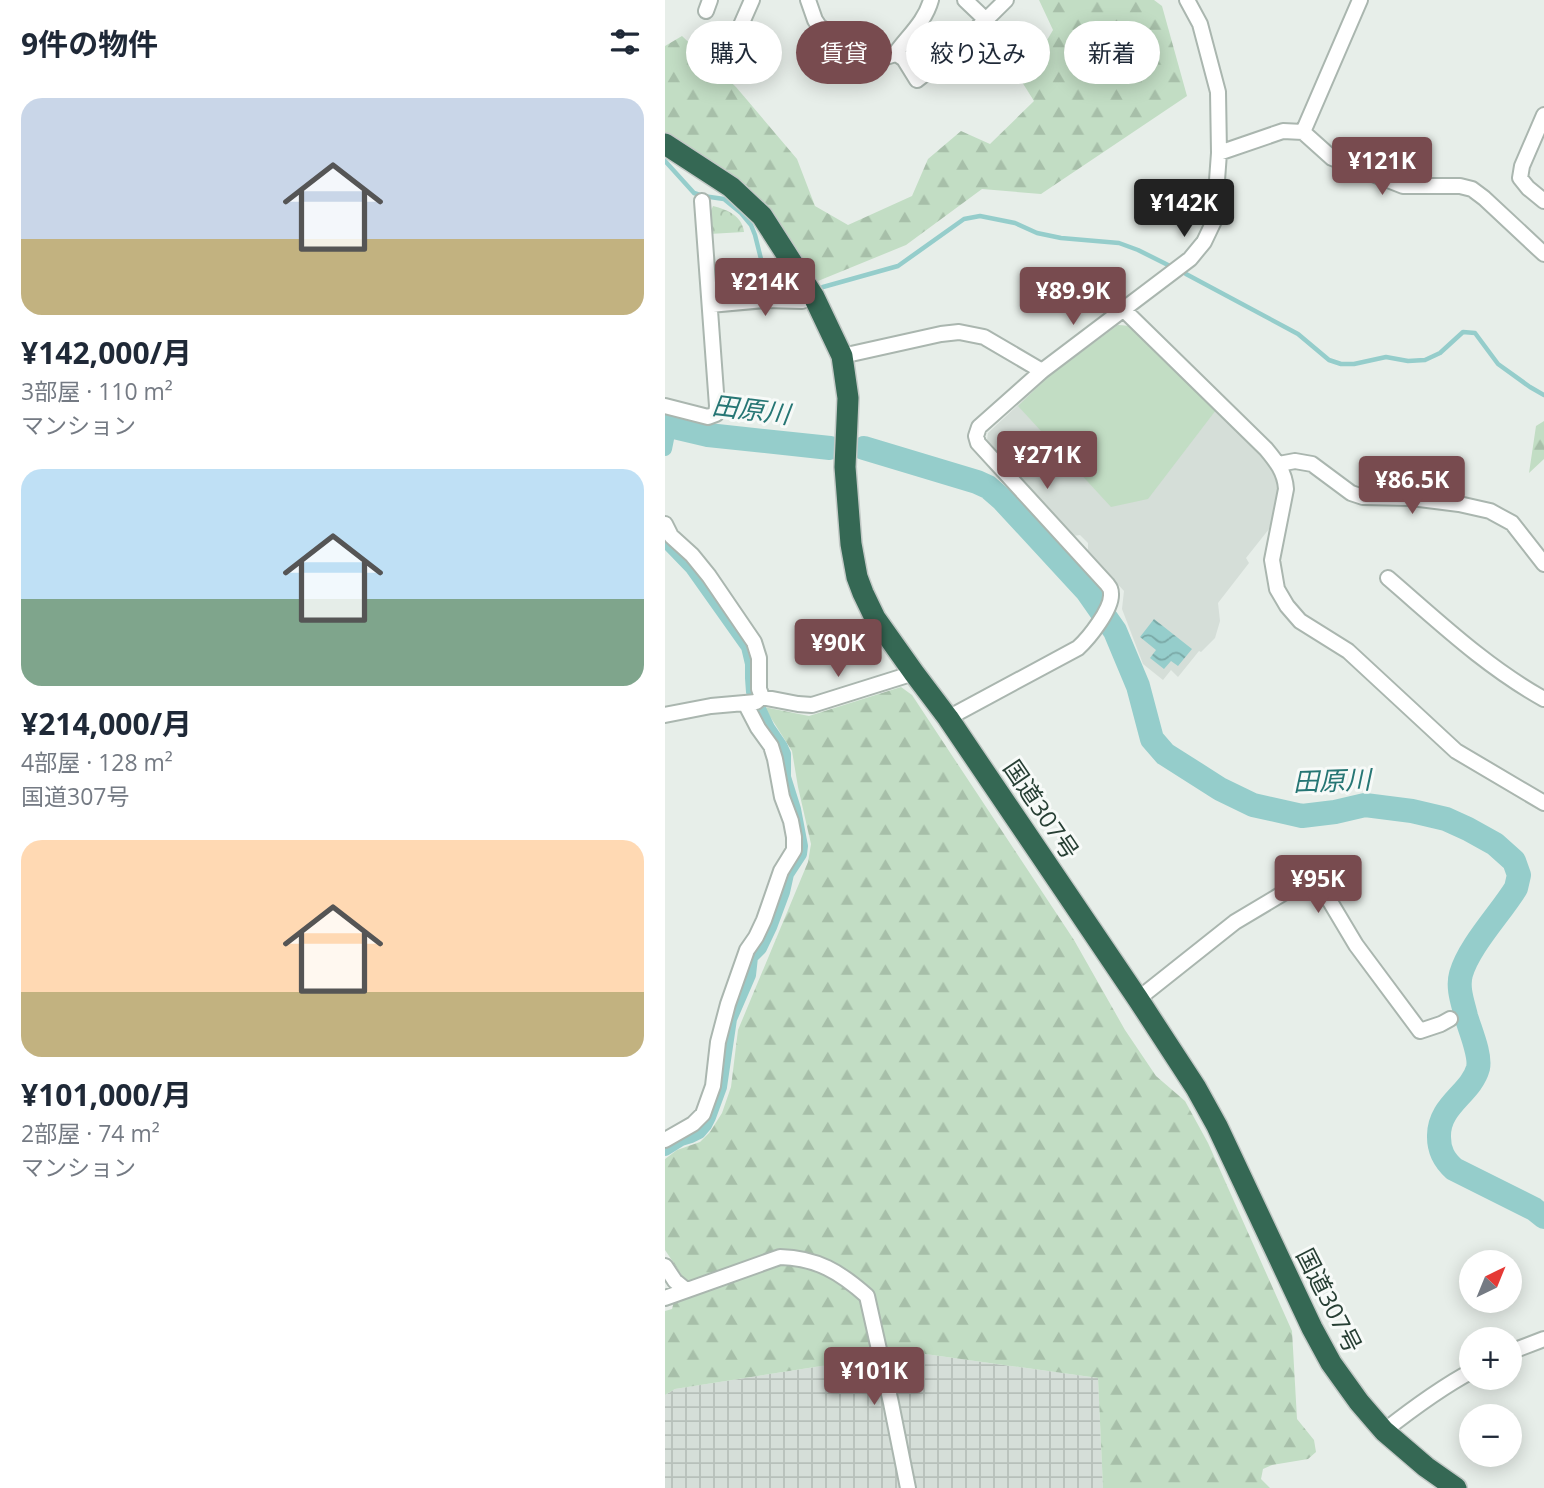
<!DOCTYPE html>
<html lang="ja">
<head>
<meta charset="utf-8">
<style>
	:root { --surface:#fff; --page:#f2f2f3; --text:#1f2937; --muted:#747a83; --accent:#784b4f }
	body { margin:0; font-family:"Open Sans","Noto Sans JP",sans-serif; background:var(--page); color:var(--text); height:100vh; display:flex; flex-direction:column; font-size:26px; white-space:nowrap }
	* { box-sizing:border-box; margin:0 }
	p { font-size:23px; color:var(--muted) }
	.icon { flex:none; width:38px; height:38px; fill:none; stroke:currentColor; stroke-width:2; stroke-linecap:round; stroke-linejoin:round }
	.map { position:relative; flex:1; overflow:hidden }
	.sheet { display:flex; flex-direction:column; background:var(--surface); width:665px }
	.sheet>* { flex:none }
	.banner { position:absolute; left:21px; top:21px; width:665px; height:63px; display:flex; gap:14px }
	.needle { width:46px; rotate:43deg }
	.controls { position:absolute; left:794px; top:1250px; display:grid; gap:14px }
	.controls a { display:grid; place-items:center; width:63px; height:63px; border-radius:50%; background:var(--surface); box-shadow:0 4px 18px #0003; font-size:35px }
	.price { position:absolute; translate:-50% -60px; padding:0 16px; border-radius:7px; background:var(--accent); color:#fff; font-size:23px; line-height:46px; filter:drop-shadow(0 2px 4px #0008) }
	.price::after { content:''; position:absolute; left:50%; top:42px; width:21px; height:16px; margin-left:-10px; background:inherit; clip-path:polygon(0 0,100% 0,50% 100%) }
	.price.selected { background:#222; color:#fff }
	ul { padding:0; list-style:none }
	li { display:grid; align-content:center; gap:14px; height:371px; padding:0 21px }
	li span { display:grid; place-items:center; height:217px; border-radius:21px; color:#555 }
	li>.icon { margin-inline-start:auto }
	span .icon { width:126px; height:126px; fill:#fffc; stroke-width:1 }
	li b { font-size:30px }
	h2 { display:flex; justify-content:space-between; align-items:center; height:84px; padding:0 21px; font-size:30px }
	.chip { padding:0 24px; border-radius:32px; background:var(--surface); box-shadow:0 4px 18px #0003; font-size:24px; line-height:63px }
	.chip.selected { background:var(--accent); color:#fff }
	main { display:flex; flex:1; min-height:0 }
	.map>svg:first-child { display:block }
	.built { fill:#d5ded8 }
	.industrial { fill:url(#industrial-grid) }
	.forest { fill:url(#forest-firs) }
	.park { fill:url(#park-crowns) }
	.pitch { fill:#c2ddc4 }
	.water { fill:url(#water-waves) }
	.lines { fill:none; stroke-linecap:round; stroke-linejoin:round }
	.stream { stroke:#95cdcb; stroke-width:4.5 }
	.canal { stroke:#95cdcb; stroke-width:14 }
	.river { stroke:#95cdcb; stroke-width:24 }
	.minor-casing { stroke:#aab6af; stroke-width:18 }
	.highway-casing { stroke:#c3c9c6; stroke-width:24 }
	.minor { stroke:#fff; stroke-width:14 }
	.highway { stroke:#356854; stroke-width:21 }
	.labels { text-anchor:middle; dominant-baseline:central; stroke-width:6; stroke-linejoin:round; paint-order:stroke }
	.street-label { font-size:24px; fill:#273f34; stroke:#f7faf8 }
	.water-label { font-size:26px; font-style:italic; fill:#267674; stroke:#f7faf8 }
</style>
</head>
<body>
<main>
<section class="sheet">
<h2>9件の物件<svg class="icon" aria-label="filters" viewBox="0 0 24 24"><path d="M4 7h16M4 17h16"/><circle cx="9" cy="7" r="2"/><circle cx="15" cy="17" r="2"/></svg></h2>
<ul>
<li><span style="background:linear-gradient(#c9d6e8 65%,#c2b280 0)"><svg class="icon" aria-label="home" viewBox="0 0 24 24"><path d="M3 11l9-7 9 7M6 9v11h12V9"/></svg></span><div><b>¥142,000/月</b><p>3部屋 · 110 m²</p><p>マンション</p></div></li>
<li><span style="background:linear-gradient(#bfe0f5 60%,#7fa58c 0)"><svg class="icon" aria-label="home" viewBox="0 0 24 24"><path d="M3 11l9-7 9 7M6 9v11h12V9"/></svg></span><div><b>¥214,000/月</b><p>4部屋 · 128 m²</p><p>国道307号</p></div></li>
<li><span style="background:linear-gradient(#ffd9b3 70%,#c2b280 0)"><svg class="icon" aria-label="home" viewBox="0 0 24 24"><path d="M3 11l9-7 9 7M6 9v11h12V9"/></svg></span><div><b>¥101,000/月</b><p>2部屋 · 74 m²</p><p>マンション</p></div></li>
</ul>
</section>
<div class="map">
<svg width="879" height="1488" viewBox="0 0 879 1488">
	<defs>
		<pattern id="industrial-grid" width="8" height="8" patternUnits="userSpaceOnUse" patternTransform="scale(1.75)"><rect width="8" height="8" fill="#d5ded8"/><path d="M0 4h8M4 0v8" fill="none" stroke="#b7c0ba"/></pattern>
		<pattern id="forest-firs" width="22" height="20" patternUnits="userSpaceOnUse" patternTransform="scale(1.75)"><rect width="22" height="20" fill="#c2ddc4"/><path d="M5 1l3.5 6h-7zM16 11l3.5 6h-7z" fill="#a7bfa9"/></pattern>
		<pattern id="park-crowns" width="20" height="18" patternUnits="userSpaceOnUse" patternTransform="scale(1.75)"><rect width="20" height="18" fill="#c2ddc4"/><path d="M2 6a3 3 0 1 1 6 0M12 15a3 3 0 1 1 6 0" fill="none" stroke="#a7bfa9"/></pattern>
		<pattern id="water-waves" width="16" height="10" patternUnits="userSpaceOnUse" patternTransform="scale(1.75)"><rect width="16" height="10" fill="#95cdcb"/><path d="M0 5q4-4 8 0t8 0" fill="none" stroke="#7aa8a6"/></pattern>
	</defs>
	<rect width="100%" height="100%" fill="#e7eee9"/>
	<!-- built -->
	<path class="built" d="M453,325L464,326L607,464L616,487L612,512H609L604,529L581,558L584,563L553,603L555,621L550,638L536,652L534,651L513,677L506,670L498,680L478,664L457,609L459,591L423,552V543L415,535L408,536L322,440L323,433L383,377Z"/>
	<!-- industrial -->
	<path class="industrial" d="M246,1352L433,1378L438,1488H0V1395L10,1389Z"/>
	<!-- forest -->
	<path class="forest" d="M374,0H489L497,6L522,96L376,194L317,189L241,245L153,281L84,189L0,139V46L17,36L71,87L132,159L150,206L183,225L247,196L263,159L296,131L325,144L369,101L357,82L388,30Z
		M879,421V459L864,473L871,426Z
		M236,687L247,695L409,940L460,1030L491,1076L520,1101L543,1143L627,1331L632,1419L649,1440L651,1452L643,1459L607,1465L598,1469L596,1479L605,1488H438L433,1378L246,1352L10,1389L0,1395V1311L7,1309L16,1274L0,1250V1159L12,1150L35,1142L45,1132L57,1113L66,1087L73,1030L143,862L146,844L133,787L127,751L99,707L144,716Z"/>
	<!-- park -->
	<path class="park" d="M48,206C63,210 77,216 79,232L44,234L45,213Z"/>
	<!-- pitch -->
	<path class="pitch" d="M453,325L464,326L551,410L483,499L446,507L353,406L383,377Z"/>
	<!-- water -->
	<path class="water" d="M489,619L527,649L513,666L506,661L499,669L485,658L491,650L475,637Z"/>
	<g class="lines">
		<!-- stream -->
		<path class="stream" d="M0,161L29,193L38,196L59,199L76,213L86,225L90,235L97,263L100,288L103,292L110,295
			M521,274L633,334L664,360L676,364H689L721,357L743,361L760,360L775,353L798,332L810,333L833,364L865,387L879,395
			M158,287L233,266L299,219L315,216L350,223L372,233L396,238L454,243L473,250L503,265"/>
		<!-- canal -->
		<path class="canal" d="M0,449L2,439L0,425
			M0,540L27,568L83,647L87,664V678L88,692
			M0,1149L16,1139L26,1136L34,1132L40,1125L44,1117L55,1087L65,1019L84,975L86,957L95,948L105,927L118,892L122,874L135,854L136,846L129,809L119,777V754L116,747L103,728L94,709"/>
		<!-- river -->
		<path class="river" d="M0,425L43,435L165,448
			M199,448L312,482L323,487L338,500L422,591L450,631L473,686L487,739L500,754L555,789L588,805L637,816L670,812L700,805L747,811L781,819L803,829L830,844L849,861L854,875L851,888C835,914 804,946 796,974C792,988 798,1003 801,1016C805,1030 816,1055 813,1068C806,1094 773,1105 774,1137C774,1151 779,1160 789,1169L869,1209L879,1217"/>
		<defs>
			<path id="minor" d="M143,0L150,20L154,26L192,53L200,57L215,59L230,54L233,55L239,59L252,80C284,56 313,28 341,0
				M300,0L321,20
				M41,11L45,0
				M76,25L87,0
				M230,54C243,36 260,22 266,0
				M879,115L857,166L855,178L863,188L879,201
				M638,132L695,0
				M554,153L618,131L638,132L667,158L738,186H795L807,189L819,198L879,254
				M45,305L100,300L137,301L149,297
				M459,310L601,449C611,461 620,472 621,489L607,560L612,589L622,606L635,621L683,651L791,751L879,803
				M177,356L276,334L294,332L319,337L377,371
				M0,406L43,417L51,414L52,406L37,201
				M614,464L630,461L647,464L686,493L698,497L746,498L794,504L825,511L847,523L879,564
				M0,524L6,536L27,555L44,576L89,642L94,658V689L97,697
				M723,578C773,621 821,667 879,699
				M0,715L46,706L91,702L97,697L133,704L147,705L249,673
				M283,718L413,648C424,638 447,609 446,594C446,589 445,588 442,584L313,443L311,436L314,427L377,371L525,259L539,242L549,221L554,153L553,92L535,24L522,0
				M473,999L570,922L637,882L654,883L691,945L755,1031L776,1024L785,1019
				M0,1140L28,1124L38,1114L48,1086L53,1042L63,1004L82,950L91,937L99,920L116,871L129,850V837L126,821L117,797L110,759L106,746L93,728L80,703
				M0,1266L10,1281L21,1290
				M0,1298L115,1257C152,1258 175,1272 202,1296L226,1403L243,1488
				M845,1352L879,1339
				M719,1431C747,1409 775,1388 807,1371"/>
			<path id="highway" d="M0,144L66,187L97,216L149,297L177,356L183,398L180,467L186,544L192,577L198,593L210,618L249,673L283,718L473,999L531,1088L552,1126L647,1328L666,1363L694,1402L719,1431L761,1467L791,1488"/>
		</defs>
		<!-- minor casing -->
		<use href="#minor" class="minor-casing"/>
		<!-- highway casing -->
		<use href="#highway" class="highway-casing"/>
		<!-- minor -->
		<use href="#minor" class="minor"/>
		<!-- highway -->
		<use href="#highway" class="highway"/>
	</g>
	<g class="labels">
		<!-- street labels -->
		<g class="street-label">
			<text transform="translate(377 809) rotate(56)">国道307号</text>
			<text transform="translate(665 1300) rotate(63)">国道307号</text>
		</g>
		<!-- water labels -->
		<g class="water-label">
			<text transform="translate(86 409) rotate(7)">田原川</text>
			<text transform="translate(667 780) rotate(-2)">田原川</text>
		</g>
	</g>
</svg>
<div class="controls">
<a><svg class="needle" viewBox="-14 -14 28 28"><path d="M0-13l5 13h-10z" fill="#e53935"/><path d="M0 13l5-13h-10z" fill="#747a83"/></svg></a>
<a>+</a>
<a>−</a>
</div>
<b class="price" style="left:717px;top:197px">¥121K</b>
<b class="price selected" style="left:519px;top:239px">¥142K</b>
<b class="price" style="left:100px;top:318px">¥214K</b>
<b class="price" style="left:408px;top:327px">¥89.9K</b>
<b class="price" style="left:382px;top:491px">¥271K</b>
<b class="price" style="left:747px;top:516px">¥86.5K</b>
<b class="price" style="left:173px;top:679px">¥90K</b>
<b class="price" style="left:653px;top:915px">¥95K</b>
<b class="price" style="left:209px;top:1407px">¥101K</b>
<div class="banner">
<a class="chip">購入</a>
<a class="chip selected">賃貸</a>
<a class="chip">絞り込み</a>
<a class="chip">新着</a>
</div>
</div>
</main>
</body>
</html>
